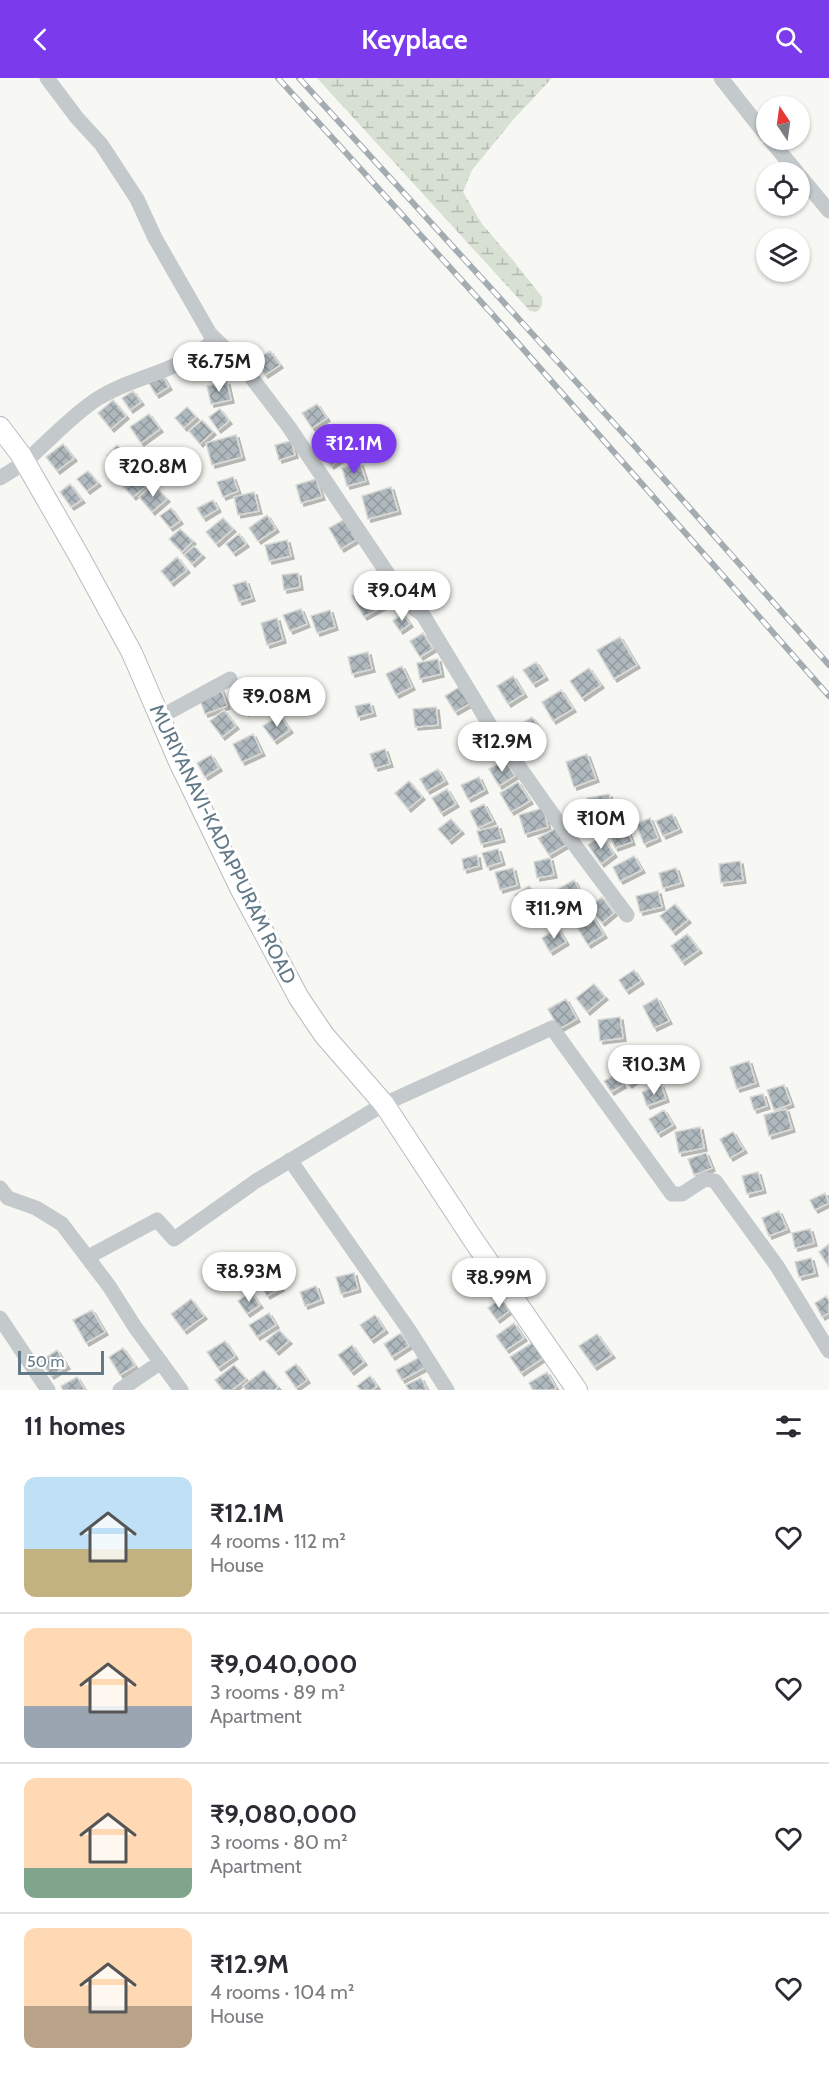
<!DOCTYPE html>
<html lang="en">
<head>
<meta charset="utf-8">
<style>
	:root { --surface:#fff; --page:#f7f7f7; --text:#2b2b33; --muted:#7c7c81; --line:#e1e1e2; --accent:#7c3aed }
	body { margin:0; font-family:Cabin,sans-serif; background:var(--page); color:var(--text); height:100vh; display:flex; flex-direction:column; font-size:22px; white-space:nowrap }
	* { box-sizing:border-box; margin:0 }
	p { font-size:20px; color:var(--muted) }
	.icon { flex:none; width:33px; height:33px; fill:none; stroke:currentColor; stroke-width:2; stroke-linecap:round; stroke-linejoin:round }
	.map { position:relative; height:1312px; overflow:hidden }
	.sheet { display:flex; flex-direction:column; background:var(--surface); flex:1 }
	.sheet>* { flex:none }
	.needle { width:39px; rotate:347deg }
	.controls { position:absolute; left:756px; top:18px; display:grid; gap:12px }
	.controls a { display:grid; place-items:center; width:54px; height:54px; border-radius:50%; background:var(--surface); box-shadow:0 2px 4px #0004; font-size:30px }
	.scale { position:absolute; left:18px; bottom:15px; width:86px; box-sizing:border-box; padding-left:6px; border:3px solid #627987; border-top:0; font-size:16px; line-height:21px; white-space:nowrap; color:#627987; -webkit-text-stroke:4px #fff; paint-order:stroke }
	.price { position:absolute; translate:-50% -51px; padding:0 14px; border-radius:21px; background:#fff; color:#222; font-size:20px; line-height:39px; filter:drop-shadow(0 2px 3px #0008) }
	.price::after { content:''; position:absolute; left:50%; top:36px; width:18px; height:14px; margin-left:-9px; background:inherit; clip-path:polygon(0 0,100% 0,50% 100%) }
	.price.active { background:var(--accent); color:#fff }
	ul { padding:0; list-style:none }
	li { display:flex; align-items:center; gap:18px; height:150px; padding:0 24px }
	li+li { border-top:2px solid var(--line) }
	li span { display:grid; place-items:center; flex:none; width:168px; height:120px; border-radius:12px; color:#555 }
	li>.icon { margin-inline-start:auto }
	span .icon { width:72px; height:72px; fill:#fffc; stroke-width:1 }
	li b { font-size:26px }
	h2 { display:flex; justify-content:space-between; align-items:center; height:72px; padding:0 24px; font-size:26px }
	header { display:flex; justify-content:space-between; align-items:center; height:78px; padding:0 24px; background:var(--accent); color:#fff; font-size:27px; font-weight:700 }
	.map>svg:first-child { display:block }
	.wetland { fill:url(#wetland-marsh) }
	.building { fill:url(#building-cross-hatch); stroke:#d8d8d6; stroke-width:1.5; filter:url(#shadow) }
	.lines { fill:none; stroke-linecap:round; stroke-linejoin:round }
	.major-casing { stroke:#b6bcbf; stroke-width:22 }
	.minor { stroke:#c4c9cc; stroke-width:15 }
	.major { stroke:#fff; stroke-width:20 }
	.rail-casing { stroke:#a3acb1; stroke-width:6 }
	.rail { stroke:#fff; stroke-width:4; stroke-dasharray:11; stroke-linecap:butt }
	.labels { text-anchor:middle; dominant-baseline:central; stroke-width:6; stroke-linejoin:round; paint-order:stroke }
	.street-label { font-size:20px; fill:#627987; stroke:#fff }
</style>
</head>
<body>
<header><svg class="icon" aria-label="back" viewBox="0 0 24 24"><path d="M15 5l-7 7 7 7"/></svg>Keyplace<svg class="icon" aria-label="search" viewBox="0 0 24 24"><circle cx="10" cy="10" r="6"/><path d="M15 15l6 6"/></svg></header>
<div class="map">
<svg width="829" height="1312" viewBox="0 0 829 1312">
	<defs>
		<pattern id="wetland-marsh" width="20" height="14" patternUnits="userSpaceOnUse" patternTransform="scale(1.5)"><rect width="20" height="14" fill="#d8dfd3"/><path d="M1 5h8M5 5V1M11 12h8M15 12V8" fill="none" stroke="#b3bab1"/></pattern>
		<pattern id="building-cross-hatch" width="8" height="8" patternUnits="userSpaceOnUse" patternTransform="scale(1.5)"><rect width="8" height="8" fill="#aeb8bd"/><path d="M0 0l8 8M0 8l8-8" fill="none" stroke="#919a9f"/></pattern>
		<filter id="shadow"><feDropShadow dx="3" dy="3" stdDeviation="0" flood-color="#0004"/></filter>
	</defs>
	<rect width="100%" height="100%" fill="#f7f7f3"/>
	<!-- wetland -->
	<path class="wetland" d="M317,0H552L513,42L472,92L463,114L482,146L512,181L542,219C543,226 542,230 536,234L530,233Z"/>
	<!-- building -->
	<path class="building" d="M270,273L280,287L265,297L255,282Z
		M162,297L169,309L156,317L149,305Z
		M227,304L231,322L211,326L207,308Z
		M133,313L141,324L130,332L122,320Z
		M113,322L126,338L111,351L98,335Z
		M317,326L327,340L312,350L302,335Z
		M187,329L196,339L184,350L175,340Z
		M220,331L229,343L218,352L209,339Z
		M149,336L160,351L141,365L130,349Z
		M202,342L213,354L200,366L189,353Z
		M236,357L242,379L212,387L206,365Z
		M291,363L295,377L279,382L275,367Z
		M341,363L349,375L331,388L322,376Z
		M63,366L74,380L57,393L46,379Z
		M117,367L131,381L120,391L107,378Z
		M360,385L366,403L347,408L342,390Z
		M88,393L98,405L87,413L77,401Z
		M136,393L148,406L133,419L121,406Z
		M233,399L238,413L223,419L217,404Z
		M316,401L322,419L301,425L296,407Z
		M70,406L82,422L71,429L60,414Z
		M153,406L167,421L152,434L139,419Z
		M391,409L398,433L368,441L362,418Z
		M254,414L259,433L238,437L234,419Z
		M213,422L218,431L203,440L197,430Z
		M171,430L180,443L170,450L160,438Z
		M267,437L276,451L258,463L249,450Z
		M223,440L233,451L216,466L206,454Z
		M345,441L356,462L341,471L329,450Z
		M180,451L193,463L182,474L169,461Z
		M239,456L246,466L233,475L226,466Z
		M287,462L291,478L269,483L265,467Z
		M194,468L202,477L192,486L184,477Z
		M177,479L187,492L171,505L161,493Z
		M298,495L300,509L284,512L282,497Z
		M246,503L252,520L239,524L233,507Z
		M372,507L384,528L364,539L352,518Z
		M301,531L307,546L290,553L283,537Z
		M330,532L335,549L317,555L311,538Z
		M403,536L410,546L400,553L393,543Z
		M277,540L283,562L267,567L261,545Z
		M423,555L433,571L420,579L410,563Z
		M620,559L637,587L614,601L597,572Z
		M368,574L372,591L352,596L348,579Z
		M438,581L441,596L420,601L417,585Z
		M536,584L545,599L533,606L523,592Z
		M402,588L412,609L396,617L386,596Z
		M589,590L601,607L582,620L570,603Z
		M513,598L524,616L508,626L497,608Z
		M253,602L266,625L246,635L234,612Z
		M461,608L471,625L455,634L445,618Z
		M221,611L227,628L205,636L199,619Z
		M561,612L573,631L553,643L542,624Z
		M370,625L373,635L358,639L355,628Z
		M436,629L438,647L415,649L413,631Z
		M224,632L236,648L222,659L210,643Z
		M280,637L290,652L274,663L263,648Z
		M532,639L540,650L524,661L516,649Z
		M253,656L262,675L242,684L233,666Z
		M385,671L390,686L375,690L370,676Z
		M587,676L596,701L574,709L566,684Z
		M211,677L219,690L205,699L197,685Z
		M505,682L515,698L499,708L489,691Z
		M438,691L445,703L427,713L420,701Z
		M479,699L485,712L468,721L461,707Z
		M409,703L422,719L408,731L395,715Z
		M518,704L530,723L511,734L500,715Z
		M447,711L456,726L441,735L432,720Z
		M609,716L614,738L591,742L587,720Z
		M484,726L493,743L478,750L470,733Z
		M543,730L548,749L525,756L519,737Z
		M672,736L679,751L663,758L656,743Z
		M650,740L658,760L644,766L636,746Z
		M451,741L461,753L449,763L438,751Z
		M498,748L502,761L481,766L477,753Z
		M626,748L632,764L615,770L609,754Z
		M556,750L566,767L549,777L538,760Z
		M601,758L614,776L601,786L588,767Z
		M498,771L502,784L487,789L482,775Z
		M477,777L479,788L464,792L462,781Z
		M634,778L642,792L620,803L613,789Z
		M550,780L554,797L537,800L534,784Z
		M740,783L743,802L721,805L719,786Z
		M513,790L517,807L500,812L495,794Z
		M676,790L681,805L663,810L659,795Z
		M574,802L585,822L567,832L556,812Z
		M529,808L537,819L523,828L515,817Z
		M658,813L662,829L640,834L636,818Z
		M602,819L614,835L602,845L589,829Z
		M541,826L548,838L536,845L529,833Z
		M675,826L688,842L673,854L660,838Z
		M593,839L604,857L588,867L577,849Z
		M558,850L566,864L550,874L542,860Z
		M687,856L699,872L682,884L671,868Z
		M634,892L641,903L626,913L619,902Z
		M594,906L605,919L587,934L576,920Z
		M657,920L669,943L654,950L643,928Z
		M566,921L577,941L559,951L548,931Z
		M620,939L623,960L600,963L598,942Z
		M632,979L644,996L629,1007L617,990Z
		M749,983L756,1005L737,1011L730,989Z
		M616,996L623,1007L611,1014L604,1003Z
		M661,1007L666,1021L647,1028L642,1014Z
		M784,1007L791,1026L774,1032L767,1012Z
		M763,1016L767,1028L754,1032L750,1019Z
		M786,1031L792,1051L769,1058L764,1037Z
		M664,1032L673,1047L658,1056L649,1041Z
		M700,1049L704,1070L679,1075L675,1054Z
		M733,1054L744,1072L730,1080L720,1061Z
		M706,1075L712,1090L694,1097L688,1081Z
		M758,1094L763,1112L747,1116L742,1098Z
		M825,1115L829,1125L815,1132L810,1122Z
		M779,1133L787,1151L769,1158L762,1140Z
		M810,1151L814,1165L795,1170L792,1155Z
		M829,1166V1189L819,1174Z
		M811,1180L815,1195L799,1199L795,1184Z
		M272,1193L281,1210L267,1218L258,1201Z
		M354,1195L358,1211L341,1216L336,1199Z
		M316,1208L321,1222L305,1228L300,1214Z
		M251,1214L260,1227L247,1236L238,1223Z
		M826,1218L829,1223V1235L822,1239L815,1225Z
		M191,1221L204,1238L184,1253L171,1236Z
		M501,1221L509,1233L497,1242L488,1230Z
		M92,1232L105,1254L86,1265L73,1242Z
		M269,1235L276,1247L257,1259L249,1247Z
		M375,1237L385,1252L371,1262L360,1247Z
		M514,1245L524,1260L506,1272L496,1258Z
		M279,1252L289,1263L276,1274L266,1263Z
		M401,1255L409,1268L392,1279L384,1266Z
		M597,1256L612,1277L594,1289L579,1268Z
		M225,1263L235,1278L218,1290L207,1274Z
		M533,1264L543,1280L521,1295L510,1279Z
		M352,1267L364,1284L351,1294L338,1277Z
		M123,1270L135,1288L120,1297L109,1279Z
		M57,1272L67,1288L51,1298L41,1283Z
		M420,1279L426,1289L402,1302L396,1292Z
		M296,1286L307,1302L296,1310L285,1294Z
		M234,1287L246,1301L232,1312H223L215,1302Z
		M264,1292L278,1309L274,1312H246L243,1308Z
		M547,1294L556,1310L553,1312H533L529,1305Z
		M370,1298L377,1308L372,1312H361L357,1308Z
		M77,1299L85,1312H63L61,1308Z
		M421,1300L427,1312H409L406,1307Z"/>
	<g class="lines">
		<defs>
			<path id="major" d="M0,349L21,377L78,476L132,575L179,684L240,810L299,920L324,957L384,1026L474,1163L577,1312"/>
		</defs>
		<!-- major casing -->
		<use href="#major" class="major-casing"/>
		<!-- minor -->
		<path class="minor" d="M47,0L77,40L101,66L137,121L155,160L210,256L242,287L289,349L394,505L411,528L423,537L491,649L568,758L627,837
			M721,0L766,57
			M770,62L797,94
			M800,98L829,133
			M0,400C9,394 19,389 27,382C50,362 71,338 97,321C136,296 179,296 215,261
			M160,639L230,601
			M290,1082L409,1252L447,1312
			M0,1110L8,1120L36,1130L62,1146L109,1208L135,1249L181,1312
			M88,1179L157,1142L174,1161L256,1103L384,1026L552,950L672,1116H682L705,1101L715,1103L777,1188L829,1273
			M0,1240L48,1312
			M120,1312L161,1284"/>
		<!-- major -->
		<use href="#major" class="major"/>
		<defs>
			<path id="rail" d="M278,0L494,238L829,618
				M299,0L632,365L829,587"/>
		</defs>
		<!-- rail casing -->
		<use href="#rail" class="rail-casing"/>
		<!-- rail -->
		<use href="#rail" class="rail"/>
	</g>
	<g class="labels">
		<!-- street labels -->
		<g class="street-label">
			<text transform="translate(223 766) rotate(64)">MURIYANAVI-KADAPPURAM ROAD</text>
		</g>
	</g>
</svg>
<div class="controls">
<a><svg class="needle" viewBox="-14 -14 28 28"><path d="M0-13l5 13h-10z" fill="#e53935"/><path d="M0 13l5-13h-10z" fill="#7c7c81"/></svg></a>
<a><svg class="icon" aria-label="locate" viewBox="0 0 24 24"><circle cx="12" cy="12" r="6"/><path d="M12 2v4M12 18v4M2 12h4M18 12h4"/></svg></a>
<a><svg class="icon" aria-label="layers" viewBox="0 0 24 24"><path d="M12 4l9 5-9 5-9-5zM3 14l9 5 9-5"/></svg></a>
</div>
<div class="scale">50 m</div>
<b class="price" style="left:219px;top:315px">₹6.75M</b>
<b class="price active" style="left:354px;top:397px">₹12.1M</b>
<b class="price" style="left:153px;top:420px">₹20.8M</b>
<b class="price" style="left:402px;top:544px">₹9.04M</b>
<b class="price" style="left:277px;top:650px">₹9.08M</b>
<b class="price" style="left:502px;top:695px">₹12.9M</b>
<b class="price" style="left:601px;top:772px">₹10M</b>
<b class="price" style="left:554px;top:862px">₹11.9M</b>
<b class="price" style="left:654px;top:1018px">₹10.3M</b>
<b class="price" style="left:249px;top:1225px">₹8.93M</b>
<b class="price" style="left:499px;top:1231px">₹8.99M</b>
</div>
<section class="sheet">
<h2>11 homes<svg class="icon" aria-label="filters" viewBox="0 0 24 24"><path d="M4 7h16M4 17h16"/><circle cx="9" cy="7" r="2"/><circle cx="15" cy="17" r="2"/></svg></h2>
<ul>
<li><span style="background:linear-gradient(#bfe0f5 60%,#c2b280 0)"><svg class="icon" aria-label="home" viewBox="0 0 24 24"><path d="M3 11l9-7 9 7M6 9v11h12V9"/></svg></span><div><b>₹12.1M</b><p>4 rooms · 112 m²</p><p>House</p></div><svg class="icon" aria-label="heart" viewBox="0 0 24 24"><path d="M12 20l-8-8c-3-5 5-10 8-4 3-6 11-1 8 4z"/></svg></li>
<li><span style="background:linear-gradient(#ffd9b3 65%,#9aa5b1 0)"><svg class="icon" aria-label="home" viewBox="0 0 24 24"><path d="M3 11l9-7 9 7M6 9v11h12V9"/></svg></span><div><b>₹9,040,000</b><p>3 rooms · 89 m²</p><p>Apartment</p></div><svg class="icon" aria-label="heart" viewBox="0 0 24 24"><path d="M12 20l-8-8c-3-5 5-10 8-4 3-6 11-1 8 4z"/></svg></li>
<li><span style="background:linear-gradient(#ffd9b3 75%,#7fa58c 0)"><svg class="icon" aria-label="home" viewBox="0 0 24 24"><path d="M3 11l9-7 9 7M6 9v11h12V9"/></svg></span><div><b>₹9,080,000</b><p>3 rooms · 80 m²</p><p>Apartment</p></div><svg class="icon" aria-label="heart" viewBox="0 0 24 24"><path d="M12 20l-8-8c-3-5 5-10 8-4 3-6 11-1 8 4z"/></svg></li>
<li><span style="background:linear-gradient(#ffd9b3 65%,#b9a48a 0)"><svg class="icon" aria-label="home" viewBox="0 0 24 24"><path d="M3 11l9-7 9 7M6 9v11h12V9"/></svg></span><div><b>₹12.9M</b><p>4 rooms · 104 m²</p><p>House</p></div><svg class="icon" aria-label="heart" viewBox="0 0 24 24"><path d="M12 20l-8-8c-3-5 5-10 8-4 3-6 11-1 8 4z"/></svg></li>
</ul>
</section>
</body>
</html>
